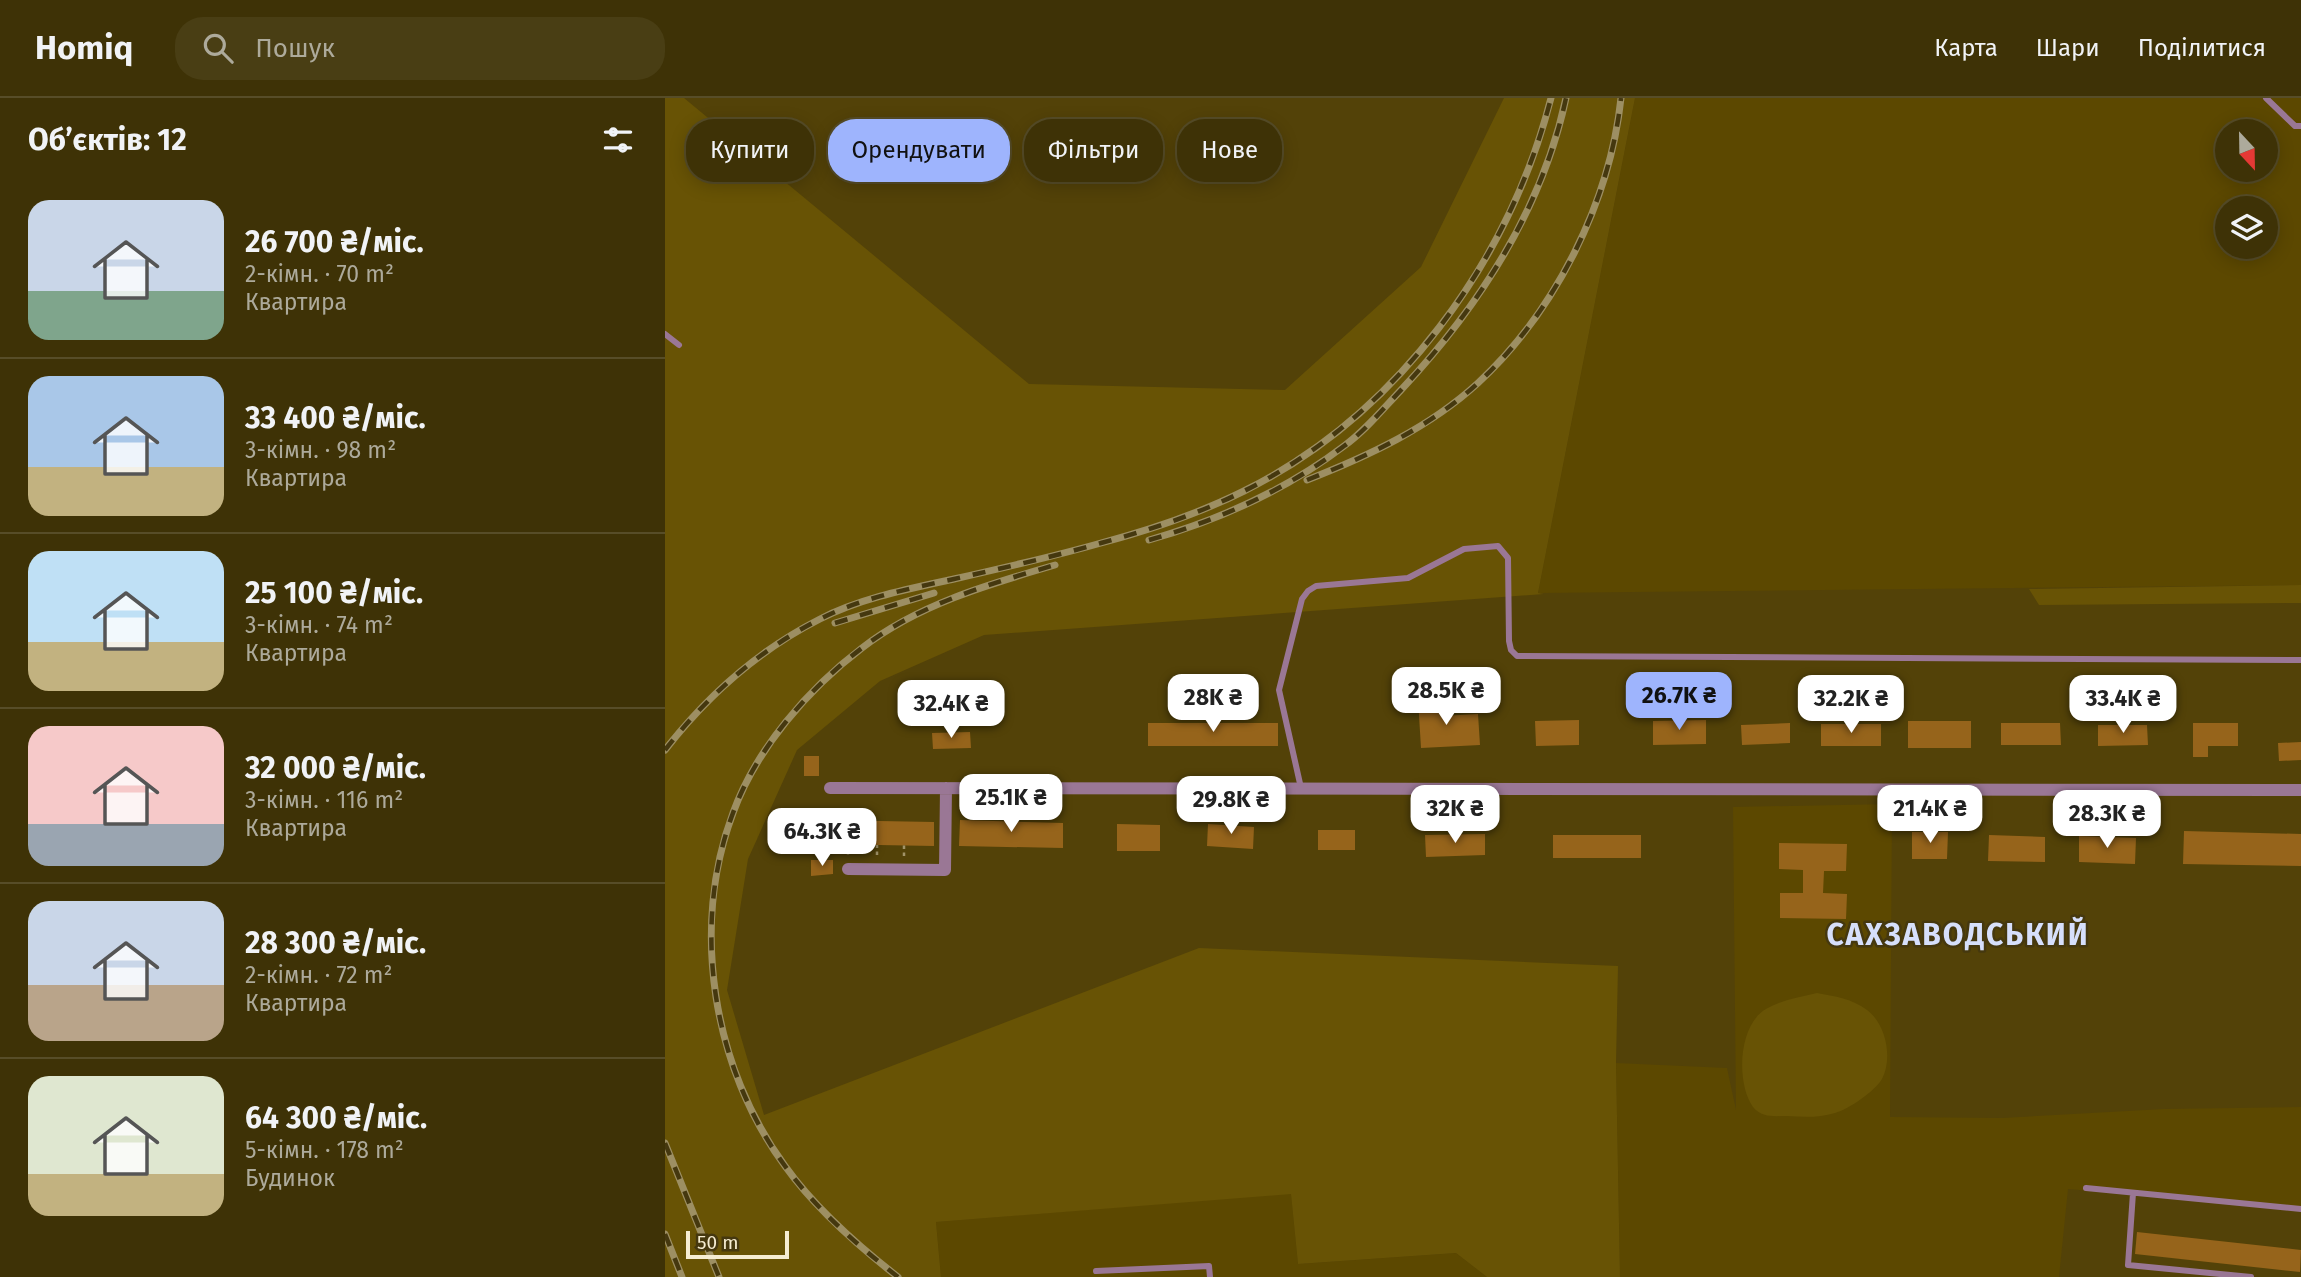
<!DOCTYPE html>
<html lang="uk">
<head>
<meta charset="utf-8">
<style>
	:root { --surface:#3e3206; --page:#493e14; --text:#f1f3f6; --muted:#adaa9b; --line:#574d28; --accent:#9eb4fd }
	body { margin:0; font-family:"Fira Sans",sans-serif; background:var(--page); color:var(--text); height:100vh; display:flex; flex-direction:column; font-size:26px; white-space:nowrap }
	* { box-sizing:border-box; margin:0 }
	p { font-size:23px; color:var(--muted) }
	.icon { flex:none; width:38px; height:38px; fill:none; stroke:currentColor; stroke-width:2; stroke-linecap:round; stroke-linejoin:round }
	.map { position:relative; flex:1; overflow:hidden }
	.drawer { display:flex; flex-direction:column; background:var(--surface); width:665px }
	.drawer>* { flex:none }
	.guide { position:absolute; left:21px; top:21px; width:665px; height:63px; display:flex; gap:14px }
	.needle { width:46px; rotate:158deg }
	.fabs { position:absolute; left:1550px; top:21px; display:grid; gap:14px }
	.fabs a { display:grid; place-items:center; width:63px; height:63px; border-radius:50%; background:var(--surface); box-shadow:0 4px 18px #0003,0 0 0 2px var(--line); font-size:35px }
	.scale { position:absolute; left:21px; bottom:18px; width:103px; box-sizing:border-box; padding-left:7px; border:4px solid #f6edd2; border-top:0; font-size:19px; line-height:24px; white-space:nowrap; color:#f6edd2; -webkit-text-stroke:5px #45380f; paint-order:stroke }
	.price { position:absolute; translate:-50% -60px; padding:0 16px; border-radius:14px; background:#fff; color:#222; font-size:23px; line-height:46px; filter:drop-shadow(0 2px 4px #0008) }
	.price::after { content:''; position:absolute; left:50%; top:42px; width:21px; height:16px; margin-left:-10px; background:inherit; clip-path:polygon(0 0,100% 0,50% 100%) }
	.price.on { background:var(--accent); color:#111 }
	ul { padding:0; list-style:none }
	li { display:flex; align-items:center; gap:21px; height:175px; padding:0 28px }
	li+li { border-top:2px solid var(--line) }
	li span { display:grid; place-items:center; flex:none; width:196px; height:140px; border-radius:21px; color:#555 }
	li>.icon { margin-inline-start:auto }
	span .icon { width:84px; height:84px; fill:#fffc; stroke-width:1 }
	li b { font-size:30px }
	h2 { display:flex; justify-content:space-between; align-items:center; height:84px; padding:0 28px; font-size:30px }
	.tag { padding:0 24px; border-radius:28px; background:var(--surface); box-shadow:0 4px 18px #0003,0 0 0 2px var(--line); font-size:24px; line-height:63px }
	.tag.on { background:var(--accent); color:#111 }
	header { display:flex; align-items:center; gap:42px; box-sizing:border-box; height:98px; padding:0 35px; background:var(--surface); border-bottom:2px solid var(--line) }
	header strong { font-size:33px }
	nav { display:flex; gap:38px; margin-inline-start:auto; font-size:24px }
	.search { width:490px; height:63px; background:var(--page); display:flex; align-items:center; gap:18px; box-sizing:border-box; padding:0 24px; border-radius:28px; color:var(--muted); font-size:26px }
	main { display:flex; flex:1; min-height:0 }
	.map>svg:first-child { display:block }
	.built { fill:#5c4800; fill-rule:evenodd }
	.green { fill:#685305 }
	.building { fill:#96641b }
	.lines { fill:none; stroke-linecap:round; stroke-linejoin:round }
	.path { stroke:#a19368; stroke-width:2.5; stroke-dasharray:3.5 3.5; stroke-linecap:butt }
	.lane { stroke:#9a7795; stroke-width:6 }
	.street { stroke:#9a7795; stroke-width:12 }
	.rail-casing { stroke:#9d8f63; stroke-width:7 }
	.rail { stroke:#45380f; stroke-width:4.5; stroke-dasharray:13; stroke-linecap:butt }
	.labels { text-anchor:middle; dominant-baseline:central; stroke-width:5; stroke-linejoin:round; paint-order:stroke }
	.district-label { font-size:30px; font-weight:bold; letter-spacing:2px; fill:#d6dffb; stroke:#45380f }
</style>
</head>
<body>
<header>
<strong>Homiq</strong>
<div class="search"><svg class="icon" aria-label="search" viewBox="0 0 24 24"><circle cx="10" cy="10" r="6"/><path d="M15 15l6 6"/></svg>Пошук</div>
<nav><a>Карта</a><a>Шари</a><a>Поділитися</a></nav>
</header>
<main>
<section class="drawer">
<h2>Об’єктів: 12<svg class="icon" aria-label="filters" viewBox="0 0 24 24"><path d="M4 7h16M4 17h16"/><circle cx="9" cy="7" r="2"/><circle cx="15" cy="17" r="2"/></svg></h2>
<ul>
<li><span style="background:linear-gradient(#c9d6e8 65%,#7fa58c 0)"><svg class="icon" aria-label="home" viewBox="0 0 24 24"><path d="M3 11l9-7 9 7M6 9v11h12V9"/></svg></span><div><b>26 700 ₴/міс.</b><p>2-кімн. · 70 m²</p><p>Квартира</p></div></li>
<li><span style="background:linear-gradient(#a9c7e8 65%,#c2b280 0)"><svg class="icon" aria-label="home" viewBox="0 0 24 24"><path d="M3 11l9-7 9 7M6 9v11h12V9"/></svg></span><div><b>33 400 ₴/міс.</b><p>3-кімн. · 98 m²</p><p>Квартира</p></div></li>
<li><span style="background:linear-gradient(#bfe0f5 65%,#c2b280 0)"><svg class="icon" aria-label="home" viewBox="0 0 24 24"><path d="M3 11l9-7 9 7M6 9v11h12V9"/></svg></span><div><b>25 100 ₴/міс.</b><p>3-кімн. · 74 m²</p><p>Квартира</p></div></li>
<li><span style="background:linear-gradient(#f6c9c9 70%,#9aa5b1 0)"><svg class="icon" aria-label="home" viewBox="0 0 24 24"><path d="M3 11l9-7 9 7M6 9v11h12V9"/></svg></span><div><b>32 000 ₴/міс.</b><p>3-кімн. · 116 m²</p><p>Квартира</p></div></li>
<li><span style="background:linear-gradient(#c9d6e8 60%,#b9a48a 0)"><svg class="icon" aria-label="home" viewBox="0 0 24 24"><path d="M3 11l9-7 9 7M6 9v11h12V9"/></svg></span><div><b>28 300 ₴/міс.</b><p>2-кімн. · 72 m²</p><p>Квартира</p></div></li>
<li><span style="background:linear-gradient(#dfe7d0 70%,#c2b280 0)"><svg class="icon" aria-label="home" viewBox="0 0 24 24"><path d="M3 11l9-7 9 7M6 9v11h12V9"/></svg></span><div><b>64 300 ₴/міс.</b><p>5-кімн. · 178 m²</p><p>Будинок</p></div></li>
</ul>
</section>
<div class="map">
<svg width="1636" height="1179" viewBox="0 0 1636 1179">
	<rect width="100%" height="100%" fill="#534208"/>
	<!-- built -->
	<path class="built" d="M970,0H1636V487L873,495ZM1563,33H1601V72H1563ZM1563,110H1601V149H1563Z
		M1227,706L1225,1019L1337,1020L1499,1011L1636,1009V1111L1403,1091L1394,1179H955L951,965L1062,970L1071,1012L1068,709Z
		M626,1095L633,1166L791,1155L822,1179H276L271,1124Z"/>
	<!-- green -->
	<path class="green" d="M0,0H19L364,286L620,292L756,169L839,0H970L873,495L879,496L319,537L215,583L132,652L83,761L62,892L99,1017L534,850L953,868L951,965L955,1179H822L791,1155L633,1166L626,1096L271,1124L276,1179H0Z
		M1636,487V505L1374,507L1364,491Z
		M1152,895C1169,898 1188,901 1202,912C1221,926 1228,960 1217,981C1210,993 1184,1011 1170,1015C1154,1020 1138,1019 1122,1018C1109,1018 1097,1020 1088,1009C1071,985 1073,927 1101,911C1116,902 1135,899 1152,895Z"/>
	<!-- building -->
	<path class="building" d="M776,600L777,618L813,616L815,647L756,650L753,601Z
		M914,622V647L871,648L870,623Z
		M1041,622V646L988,647V623Z
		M1243,623H1306V650H1243Z
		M483,625H613V648H483Z
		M1125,625V645L1077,647L1076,627Z
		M1336,625H1395L1396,647H1336Z
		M1528,625H1573V648H1543V659H1528Z
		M1156,626H1216V648H1156Z
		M1433,627H1482L1483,647L1433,648Z
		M305,634L306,650L268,651L267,635Z
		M1636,644V662L1614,663L1613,645Z
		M139,658H154V678H139Z
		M158,722L269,724V748L158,746Z
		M295,722L398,725V750L294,748Z
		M452,726L495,727V753H452Z
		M543,726L589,729L588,751L542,748Z
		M653,732H690V752H653Z
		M1519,733L1636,736V768L1518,766Z
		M1247,734H1283L1282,761H1247Z
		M820,736V757L761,759L760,737Z
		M888,737H976V760H888Z
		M1324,737L1380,739V764L1323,763Z
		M1414,738L1471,740L1470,766L1414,764Z
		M1114,745L1182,746L1181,773H1159L1158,795L1182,796L1181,821L1115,820V795H1138V772L1114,771Z
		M146,762H168V776L146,778Z
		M1472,1134L1636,1152L1635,1174L1470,1156Z"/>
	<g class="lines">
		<!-- path -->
		<path class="path" d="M183,746V757
			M212,757V747
			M239,758V747"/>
		<!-- lane -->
		<path class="lane" d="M1601,0L1630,28H1636
			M0,236L14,247
			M636,690L614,592L637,501L643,493L651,488L743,480L799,451L833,448L843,460L844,543L846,552L852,558L1636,562
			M1421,1090L1636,1111
			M1468,1095L1463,1167L1586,1179
			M431,1173L544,1168L545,1179"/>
		<!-- street -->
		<path class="street" d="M165,690L1636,692
			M183,771L280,772L281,690"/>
		<defs>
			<path id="rail" d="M642,382C703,358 764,330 813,285C890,214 945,104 956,0
				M484,442C554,422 621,392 679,348C700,333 718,311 736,292C813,210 877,112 901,0
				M170,525L269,495
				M0,652C42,598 94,552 155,521C196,500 243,491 289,481C338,470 387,459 436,445C485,432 533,416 579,393C732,317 844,164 886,0
				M0,1045L54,1179
				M0,1136L17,1179
				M233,1179C192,1147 150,1110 120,1068C48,970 25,830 68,715C91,651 143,591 197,550C252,507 324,486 390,467"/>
		</defs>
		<!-- rail casing -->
		<use href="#rail" class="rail-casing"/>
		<!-- rail -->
		<use href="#rail" class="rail"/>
	</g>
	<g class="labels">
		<!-- district labels -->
		<g class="district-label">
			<text x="1293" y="837">САХЗАВОДСЬКИЙ</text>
		</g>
	</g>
</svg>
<div class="fabs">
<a><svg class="needle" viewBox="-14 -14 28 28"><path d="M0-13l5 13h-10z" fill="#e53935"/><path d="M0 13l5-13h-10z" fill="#adaa9b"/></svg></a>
<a><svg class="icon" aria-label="layers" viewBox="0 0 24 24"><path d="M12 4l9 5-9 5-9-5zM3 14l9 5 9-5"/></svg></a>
</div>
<div class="scale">50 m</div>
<b class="price" style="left:781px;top:629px">28.5K ₴</b>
<b class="price on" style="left:1014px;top:634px">26.7K ₴</b>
<b class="price" style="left:548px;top:636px">28K ₴</b>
<b class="price" style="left:1186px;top:637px">32.2K ₴</b>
<b class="price" style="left:1458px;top:637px">33.4K ₴</b>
<b class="price" style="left:286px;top:642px">32.4K ₴</b>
<b class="price" style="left:346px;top:736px">25.1K ₴</b>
<b class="price" style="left:566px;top:738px">29.8K ₴</b>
<b class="price" style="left:790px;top:747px">32K ₴</b>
<b class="price" style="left:1265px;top:747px">21.4K ₴</b>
<b class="price" style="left:1442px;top:752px">28.3K ₴</b>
<b class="price" style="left:157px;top:770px">64.3K ₴</b>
<div class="guide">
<a class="tag">Купити</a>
<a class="tag on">Орендувати</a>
<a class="tag">Фільтри</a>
<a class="tag">Нове</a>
</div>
</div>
</main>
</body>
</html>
